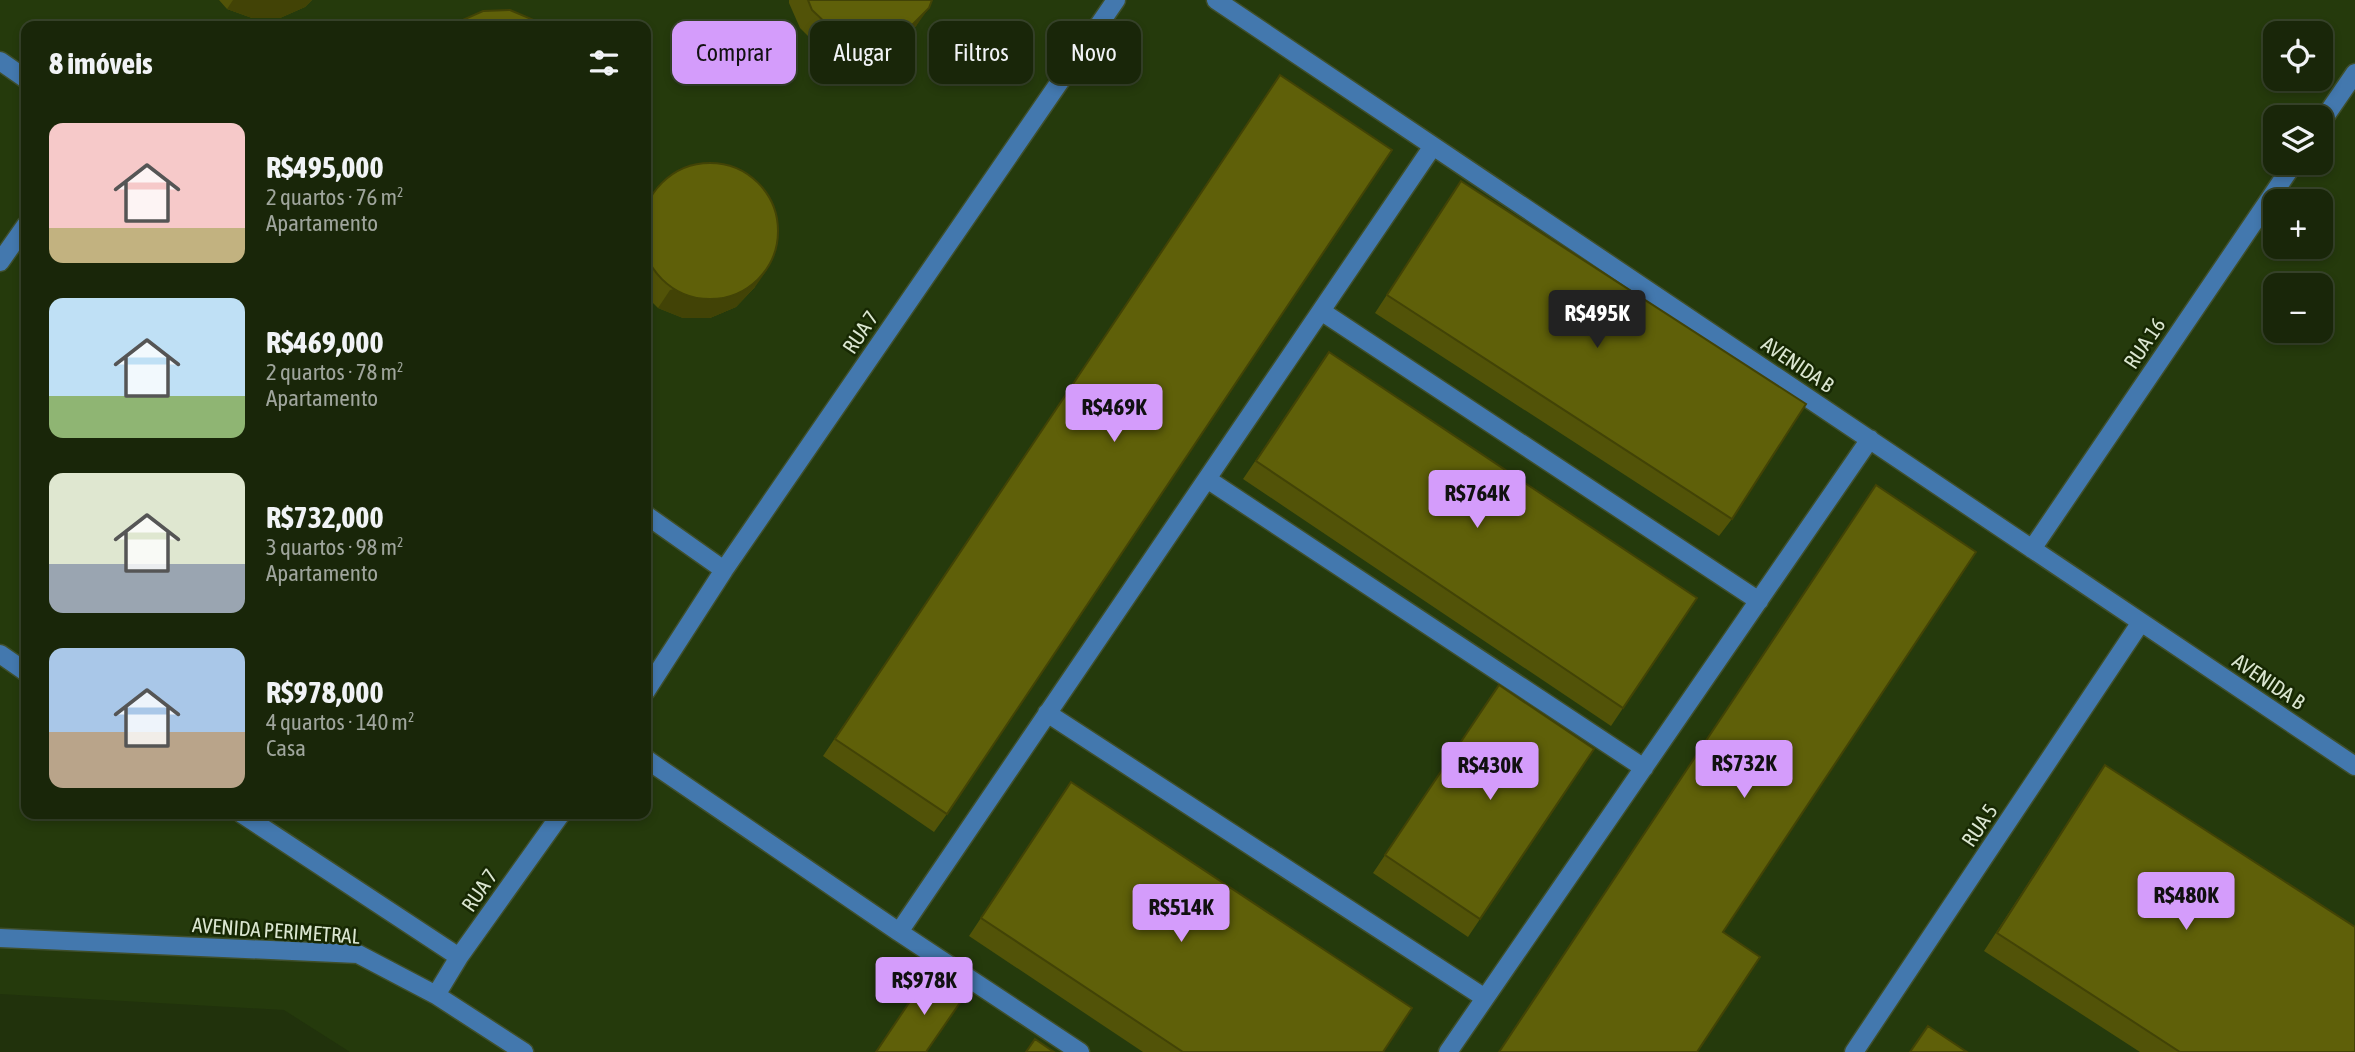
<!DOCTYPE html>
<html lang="pt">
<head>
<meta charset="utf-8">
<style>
	:root { --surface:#192609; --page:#222e12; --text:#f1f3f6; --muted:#9fa59c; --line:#37432a; --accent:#d49cfb }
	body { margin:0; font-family:"Asap Condensed",sans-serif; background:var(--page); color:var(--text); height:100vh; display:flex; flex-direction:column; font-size:26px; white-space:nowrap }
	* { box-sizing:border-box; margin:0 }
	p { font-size:23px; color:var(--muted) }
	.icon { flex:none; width:38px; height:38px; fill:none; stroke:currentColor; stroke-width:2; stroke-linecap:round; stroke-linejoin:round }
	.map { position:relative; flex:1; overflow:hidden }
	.panel { position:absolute; left:21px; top:21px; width:630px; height:798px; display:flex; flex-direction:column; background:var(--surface); border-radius:14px; box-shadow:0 4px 10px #0003,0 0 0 2px var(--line) }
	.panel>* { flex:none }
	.banner { position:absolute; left:672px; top:21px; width:665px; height:63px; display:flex; gap:14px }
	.buttons { position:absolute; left:2263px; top:21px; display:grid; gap:14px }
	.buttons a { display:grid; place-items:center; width:70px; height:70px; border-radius:14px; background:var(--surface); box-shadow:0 4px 10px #0003,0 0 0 2px var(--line); font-size:35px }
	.price { position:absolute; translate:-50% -60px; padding:0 16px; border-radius:7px; background:var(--accent); color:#111; font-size:23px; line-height:46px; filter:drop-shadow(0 2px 4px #0008) }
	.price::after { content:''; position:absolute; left:50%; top:42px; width:21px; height:16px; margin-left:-10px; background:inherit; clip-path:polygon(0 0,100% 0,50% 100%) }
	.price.selected { background:#222; color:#fff }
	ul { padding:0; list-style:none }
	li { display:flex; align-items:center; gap:21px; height:175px; padding:0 28px }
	li span { display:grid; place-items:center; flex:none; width:196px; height:140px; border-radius:14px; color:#555 }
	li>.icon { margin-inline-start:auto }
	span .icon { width:84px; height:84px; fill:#fffc; stroke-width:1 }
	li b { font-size:30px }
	h2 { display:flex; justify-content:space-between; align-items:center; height:84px; padding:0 28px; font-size:30px }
	.tag { padding:0 24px; border-radius:14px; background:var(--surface); box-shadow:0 4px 10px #0003,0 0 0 2px var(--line); font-size:24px; line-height:63px }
	.tag.selected { background:var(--accent); color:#111 }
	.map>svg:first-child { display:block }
	.built { fill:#253a0c; fill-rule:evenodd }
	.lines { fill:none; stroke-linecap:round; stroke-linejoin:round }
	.minor-casing { stroke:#3f4f2c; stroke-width:21 }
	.minor { stroke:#4378ae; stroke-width:18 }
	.wall { fill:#525308 }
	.shaded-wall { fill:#424306 }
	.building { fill:#5f6009; stroke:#424306; stroke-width:2 }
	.labels { text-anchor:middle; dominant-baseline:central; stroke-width:5; stroke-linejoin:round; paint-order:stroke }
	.street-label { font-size:21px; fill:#dbe6d1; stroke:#172803 }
</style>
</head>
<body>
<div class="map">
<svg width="2355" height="1052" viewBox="0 0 2355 1052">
	<rect width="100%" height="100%" fill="#21320c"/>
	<!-- built -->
	<path class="built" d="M0,0H2355V1052H350L284,1010L0,994ZM26,26H646V814H26ZM2275,33H2320V79H2275ZM2275,117H2320V163H2275ZM2275,201H2320V247H2275ZM2275,285H2320V331H2275Z"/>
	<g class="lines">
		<defs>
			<path id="minor" d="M1216,0L2355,766
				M0,61L26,79
				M2320,124L2355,73
				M0,262L26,225
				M1321,311L1759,601
				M1207,479L1644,768
				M646,515L724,570
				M2032,549L2294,163
				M0,654L26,672
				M646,691L724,570L1116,0
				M1047,713L1485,998
				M646,759L899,932L1433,146
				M242,814L459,957
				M899,932L1080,1052
				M0,938L358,954L436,995L524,1052
				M436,995L459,957L561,814
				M1448,1052L1870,439
				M1854,1052L2141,622"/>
		</defs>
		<!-- minor casing -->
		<use href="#minor" class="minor-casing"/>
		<!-- minor -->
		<use href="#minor" class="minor"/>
	</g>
	<!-- wall -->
	<path class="wall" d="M219,0H312L305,7L280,18H252L227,9Z
		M789,0H932L916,26L897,46L872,56L845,57L819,47L800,28L789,3Z
		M1268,93L947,814L934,832L823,756Z
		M1461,181L1732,519L1719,536L1375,313Z
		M651,193L755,287L736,307L710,318H683L658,308L646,296V200Z
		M1329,352L1697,598L1611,726L1243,479Z
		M1499,685L1594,749L1468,937L1373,873Z
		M2105,765L2355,1052H2140L1984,951Z
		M1071,782L1383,1052H1143L969,936Z"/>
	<!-- shaded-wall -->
	<path class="shaded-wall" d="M233,0H312L305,7L280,18H252L227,9Z
		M929,8L916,26L897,46L872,56L845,57L819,47L832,29Z
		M767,270L755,287L736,307L710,318H683L658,308L670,290Z"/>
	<!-- building -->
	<path class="building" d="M808,0H932L929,8L909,28L884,38L857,39L832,29L812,10Z
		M510,10L536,21L541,26H454L458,22L483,11Z
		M1280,75L1392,150L947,814L835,739Z
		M642 231a68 68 0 1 1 136 0a68 68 0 1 1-136 0Z
		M1461,181L1806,404L1732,519L1387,295Z
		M1329,352L1697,598L1623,708L1256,461Z
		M1876,485L1976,552L1723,932L1760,957L1697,1052H1499Z
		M1499,685L1594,749L1480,919L1385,855Z
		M2105,765L2355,927V1052H2180L1997,933Z
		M1071,782L1412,1008L1383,1052H1183L981,918Z
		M931,970L966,994L926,1052H876Z
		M1928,1026L1967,1052H1910Z
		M1035,1039L1054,1052H1026Z"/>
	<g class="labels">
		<!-- street labels -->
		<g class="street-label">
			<text transform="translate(860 332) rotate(-56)">RUA 7</text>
			<text transform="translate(2144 343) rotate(-56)">RUA 16</text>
			<text transform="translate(1798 364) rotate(34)">AVENIDA B</text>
			<text transform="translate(2269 681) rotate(34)">AVENIDA B</text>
			<text transform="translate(1979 825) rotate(-56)">RUA 5</text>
			<text transform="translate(479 890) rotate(-55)">RUA 7</text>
			<text transform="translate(276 930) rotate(4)">AVENIDA PERIMETRAL</text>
		</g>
	</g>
</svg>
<div class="buttons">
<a><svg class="icon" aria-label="locate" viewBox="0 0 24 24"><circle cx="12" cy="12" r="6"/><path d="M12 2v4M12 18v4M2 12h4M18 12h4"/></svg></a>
<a><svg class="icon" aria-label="layers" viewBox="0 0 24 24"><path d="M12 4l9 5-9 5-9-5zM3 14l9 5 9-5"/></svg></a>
<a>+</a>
<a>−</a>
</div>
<b class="price selected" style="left:1597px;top:350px">R$495K</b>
<b class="price" style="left:1114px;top:444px">R$469K</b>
<b class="price" style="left:1477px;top:530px">R$764K</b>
<b class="price" style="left:1744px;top:800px">R$732K</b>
<b class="price" style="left:1490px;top:802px">R$430K</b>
<b class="price" style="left:2186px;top:932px">R$480K</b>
<b class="price" style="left:1181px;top:944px">R$514K</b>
<b class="price" style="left:924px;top:1017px">R$978K</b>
<div class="banner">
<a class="tag selected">Comprar</a>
<a class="tag">Alugar</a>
<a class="tag">Filtros</a>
<a class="tag">Novo</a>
</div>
<section class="panel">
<h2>8 imóveis<svg class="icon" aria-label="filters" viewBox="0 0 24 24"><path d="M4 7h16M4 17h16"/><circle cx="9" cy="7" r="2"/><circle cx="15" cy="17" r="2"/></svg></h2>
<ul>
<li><span style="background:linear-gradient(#f6c9c9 75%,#c2b280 0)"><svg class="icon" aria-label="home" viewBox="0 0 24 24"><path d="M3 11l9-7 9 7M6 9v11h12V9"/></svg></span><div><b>R$495,000</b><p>2 quartos · 76 m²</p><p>Apartamento</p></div></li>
<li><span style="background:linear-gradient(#bfe0f5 70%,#8fb573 0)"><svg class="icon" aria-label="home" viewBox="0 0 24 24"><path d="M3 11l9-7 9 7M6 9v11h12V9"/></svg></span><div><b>R$469,000</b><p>2 quartos · 78 m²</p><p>Apartamento</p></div></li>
<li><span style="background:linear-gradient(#dfe7d0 65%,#9aa5b1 0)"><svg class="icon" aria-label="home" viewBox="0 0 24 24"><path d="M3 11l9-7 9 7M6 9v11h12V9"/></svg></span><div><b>R$732,000</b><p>3 quartos · 98 m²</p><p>Apartamento</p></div></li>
<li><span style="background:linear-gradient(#a9c7e8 60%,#b9a48a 0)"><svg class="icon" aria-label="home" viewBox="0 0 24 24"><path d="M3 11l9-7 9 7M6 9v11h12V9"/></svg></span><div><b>R$978,000</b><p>4 quartos · 140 m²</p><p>Casa</p></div></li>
</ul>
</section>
</div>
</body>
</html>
